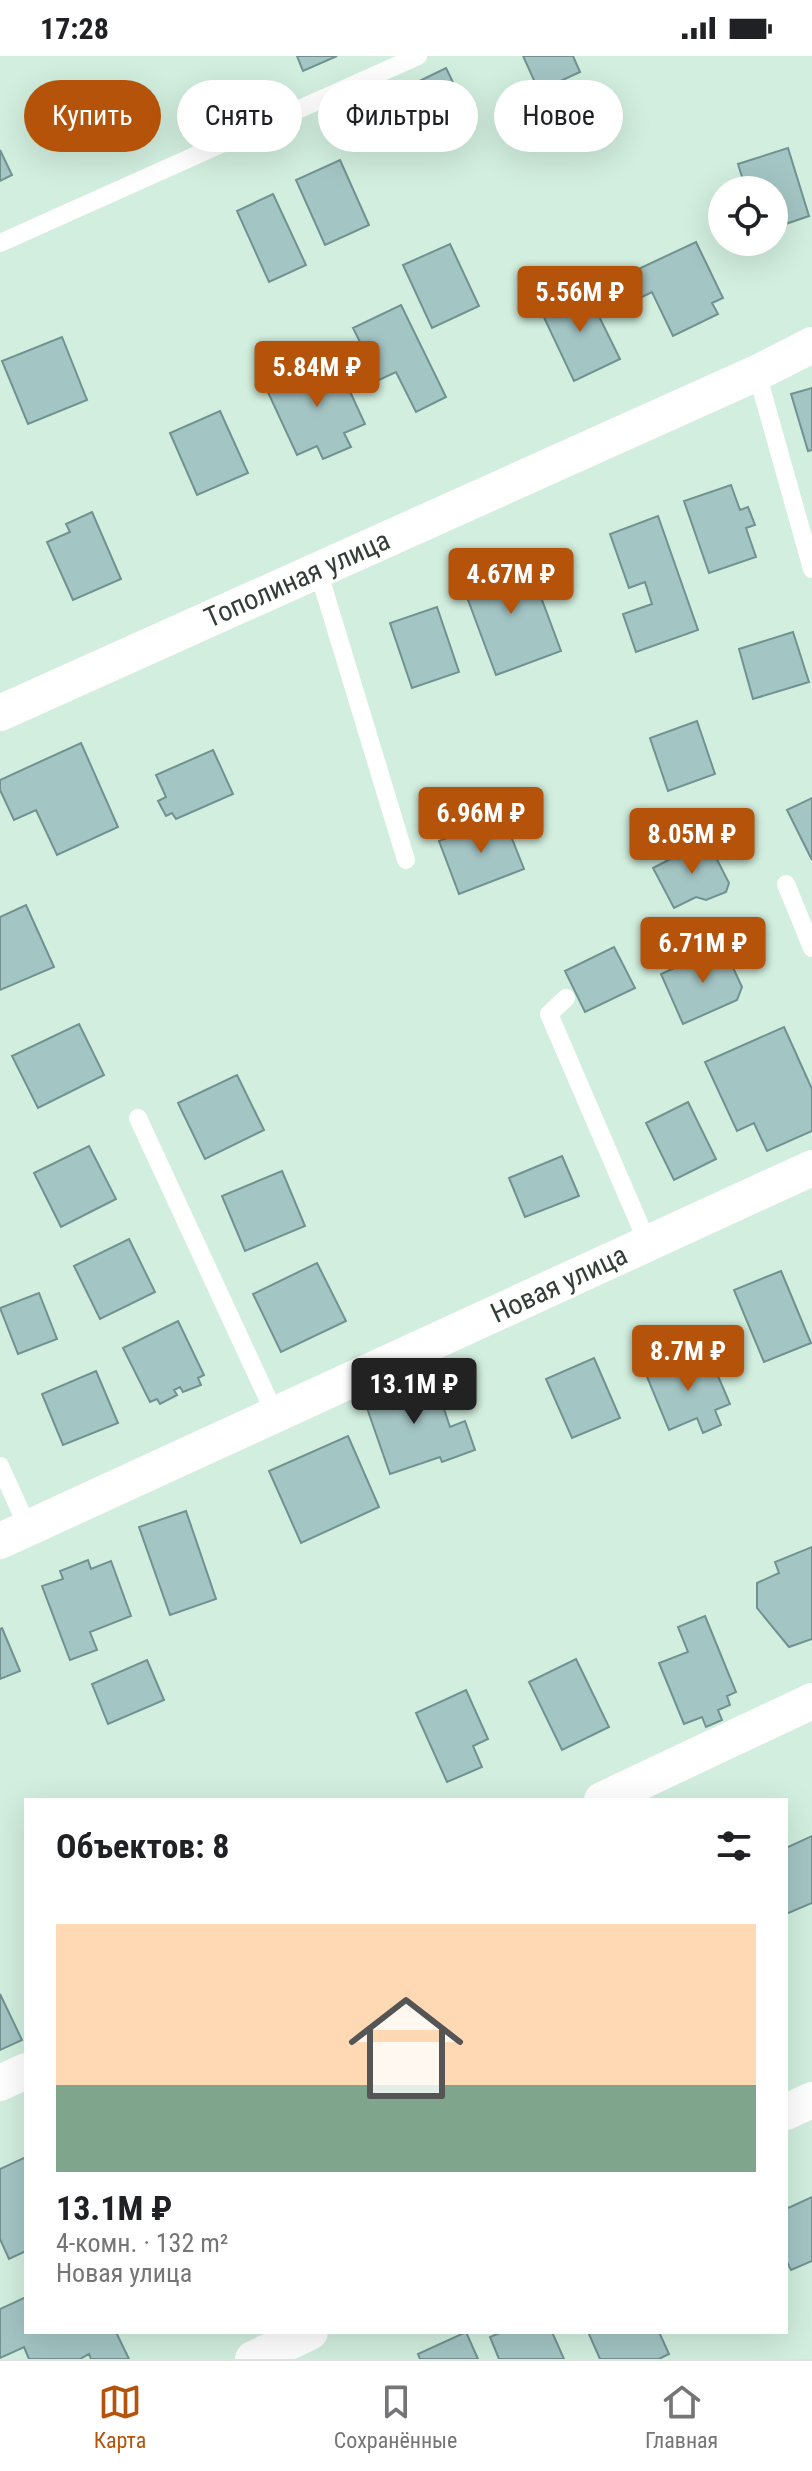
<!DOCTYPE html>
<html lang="ru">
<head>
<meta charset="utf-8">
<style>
	:root { --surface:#fff; --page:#f6f6f6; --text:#202124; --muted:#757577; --line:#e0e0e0; --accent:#b45309 }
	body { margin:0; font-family:"Roboto Condensed",sans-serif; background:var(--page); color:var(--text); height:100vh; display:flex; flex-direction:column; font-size:30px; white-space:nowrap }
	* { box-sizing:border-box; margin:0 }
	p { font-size:26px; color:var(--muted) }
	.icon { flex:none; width:44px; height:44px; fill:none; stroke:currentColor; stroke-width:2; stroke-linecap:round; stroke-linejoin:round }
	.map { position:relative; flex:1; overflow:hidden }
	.panel { position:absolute; left:24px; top:1742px; width:764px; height:536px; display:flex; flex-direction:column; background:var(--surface); border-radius:0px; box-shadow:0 8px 32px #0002 }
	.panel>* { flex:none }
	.top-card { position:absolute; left:24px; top:24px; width:764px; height:72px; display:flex; gap:16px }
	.buttons { position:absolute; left:708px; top:120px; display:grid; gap:16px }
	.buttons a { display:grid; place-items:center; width:80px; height:80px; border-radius:50%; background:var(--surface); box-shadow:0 8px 32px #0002; font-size:40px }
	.price { position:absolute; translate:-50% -68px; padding:0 18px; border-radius:8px; background:var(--accent); color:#fff; font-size:26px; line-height:52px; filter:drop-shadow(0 2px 4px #0008) }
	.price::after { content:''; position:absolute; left:50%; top:48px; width:24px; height:18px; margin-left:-12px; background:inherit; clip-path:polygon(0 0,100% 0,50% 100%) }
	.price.current { background:#222; color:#fff }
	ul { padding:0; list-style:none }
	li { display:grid; align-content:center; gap:16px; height:424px; padding:0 32px }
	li+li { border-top:2px solid var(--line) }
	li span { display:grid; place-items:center; height:248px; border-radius:0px; color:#555 }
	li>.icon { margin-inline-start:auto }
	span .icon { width:144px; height:144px; fill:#fffc; stroke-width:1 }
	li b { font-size:34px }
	h2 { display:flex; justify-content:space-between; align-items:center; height:96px; padding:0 32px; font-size:34px }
	.tag { padding:0 28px; border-radius:36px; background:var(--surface); box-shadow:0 8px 32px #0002; font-size:28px; line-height:72px }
	.tag.current { background:var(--accent); color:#fff }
	.status { display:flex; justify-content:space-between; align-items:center; height:56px; padding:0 40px; background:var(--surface); direction:ltr }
	.status svg { height:22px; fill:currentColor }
	.tabs { display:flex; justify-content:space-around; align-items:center; height:112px; border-top:2px solid var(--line); background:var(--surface); font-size:22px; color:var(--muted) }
	.tabs a { display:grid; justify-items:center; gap:4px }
	.tabs .current { color:var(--accent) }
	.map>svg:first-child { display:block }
	.building { fill:#a3c5c4; stroke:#719291; stroke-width:2 }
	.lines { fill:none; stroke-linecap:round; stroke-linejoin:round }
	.service { stroke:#fff; stroke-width:18 }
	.minor { stroke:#fff; stroke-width:36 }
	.labels { text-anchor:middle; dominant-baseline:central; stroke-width:6; stroke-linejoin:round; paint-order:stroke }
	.street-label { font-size:28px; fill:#333e38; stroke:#fff }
</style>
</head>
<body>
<div class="status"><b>17:28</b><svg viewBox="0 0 49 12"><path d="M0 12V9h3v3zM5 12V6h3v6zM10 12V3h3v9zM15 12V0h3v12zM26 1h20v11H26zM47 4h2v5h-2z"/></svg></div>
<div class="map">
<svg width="812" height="2303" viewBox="0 0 812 2303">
	<rect width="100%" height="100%" fill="#d1eede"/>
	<!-- building -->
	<path class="building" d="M297,0H337L303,15Z
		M523,0H573L580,16L539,35Z
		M446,12L473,68L433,87L407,31Z
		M788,92L809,160L774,172V134H746L738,108Z
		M0,94L12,119L0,125Z
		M340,104L369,169L325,189L296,124Z
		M273,138L306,209L269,226L237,155Z
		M696,186L723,242L712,247L718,258L673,280L652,236L642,241L630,217Z
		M450,188L479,250L432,272L403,209Z
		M585,232L620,303L574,325L540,253Z
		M401,249L446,341L416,356L396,316L379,324L353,272Z
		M62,281L87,344L28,368L2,305Z
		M334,301L365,368L344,377L351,391L323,403L317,390L297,399L266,332Z
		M812,332V394L808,395L791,338Z
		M220,355L248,417L197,439L170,377Z
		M731,429L740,454L748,451L755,469L746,472L756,501L709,517L684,445Z
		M92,456L121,523L73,544L47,486L70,476L66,468Z
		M658,460L698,574L636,596L623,558L652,548L645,526L629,532L610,478Z
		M526,501L561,595L496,619L461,525Z
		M437,551L459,616L412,632L390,567Z
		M793,576L809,626L753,643L739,593Z
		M697,665L715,718L668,735L650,682Z
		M81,687L118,771L57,799L36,754L14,764L0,734V724Z
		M213,694L233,738L176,763L172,757L166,760L158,745L166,741L156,719Z
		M812,742V804L787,754Z
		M503,760L524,813L459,838L439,785Z
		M707,784L729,827L726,836L706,844L696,841L674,852L653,812Z
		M26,849L54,911L0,934V861Z
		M723,890L742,931L737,944L683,968L661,918Z
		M614,891L635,932L585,956L565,915Z
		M79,968L104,1019L38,1052L12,1000Z
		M784,971L812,1033V1075L767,1095L754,1067L737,1075L705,1006Z
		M237,1019L264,1074L205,1103L178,1047Z
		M688,1046L716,1103L674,1124L646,1067Z
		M89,1090L116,1143L61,1171L34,1117Z
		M562,1100L579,1140L525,1161L509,1122Z
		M282,1115L305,1170L245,1195L222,1140Z
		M129,1183L155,1236L100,1263L74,1210Z
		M317,1207L346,1265L281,1296L253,1238Z
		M781,1215L811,1287L764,1306L734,1234Z
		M39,1237L57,1283L18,1298L0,1252Z
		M178,1265L204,1319L198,1322L201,1329L183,1336L180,1331L174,1334L177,1339L160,1348L157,1343L150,1346L123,1292Z
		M687,1298L691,1308L702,1303L704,1309L712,1306L730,1348L715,1354L721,1369L703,1377L697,1362L669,1374L645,1316Z
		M594,1302L620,1362L572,1382L546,1323Z
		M96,1315L118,1367L63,1389L42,1338Z
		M434,1323L450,1371L465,1365L475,1394L442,1406L440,1401L390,1418L361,1335L394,1324L398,1336Z
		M348,1380L379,1451L301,1487L269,1415Z
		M186,1455L216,1543L170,1559L139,1471Z
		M812,1491V1583L789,1591L757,1552V1527L779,1517L775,1506Z
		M88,1504L91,1513L111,1505L131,1560L90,1576L97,1594L70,1604L42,1530L63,1523L60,1515Z
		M705,1560L736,1636L727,1640L730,1649L718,1654L722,1664L706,1671L702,1661L684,1668L659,1607L688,1596L678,1571Z
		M2,1572L20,1615L0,1623V1573Z
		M576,1603L609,1671L562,1694L529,1626Z
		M147,1604L164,1644L108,1668L92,1628Z
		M466,1634L488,1683L473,1690L482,1711L447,1726L416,1657Z
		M812,1780V1847L786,1858V1792Z
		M0,1938L22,1984L0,1994Z
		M26,2101V2195L9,2203L0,2183V2113Z
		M812,2141V2205L791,2214L786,2204V2153Z
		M26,2241V2276H116L129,2303H91L89,2298L80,2303H29L24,2291L0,2302V2253Z
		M466,2276L478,2303H420L418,2298Z
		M502,2276H552L564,2303H499L490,2281Z
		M588,2276H659L669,2298L659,2303H600Z"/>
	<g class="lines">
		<!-- service -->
		<path class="service" d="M0,187L418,0
			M757,317L812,513
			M318,514L406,804
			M786,828L812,892
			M566,942L549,958L648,1188
			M138,1062L275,1358
			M0,1410L28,1472"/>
		<!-- minor -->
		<path class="minor" d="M0,657L757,317L812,289
			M0,1485L812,1112
			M602,1744L812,1645
			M0,2027L26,2015
			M786,2056L812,2044
			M253,2303L310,2276"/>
	</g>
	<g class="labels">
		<!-- street labels -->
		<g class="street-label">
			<text transform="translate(297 523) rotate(-24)">Тополиная улица</text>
			<text transform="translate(559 1228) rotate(-25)">Новая улица</text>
		</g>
	</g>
</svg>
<div class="buttons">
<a><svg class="icon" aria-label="locate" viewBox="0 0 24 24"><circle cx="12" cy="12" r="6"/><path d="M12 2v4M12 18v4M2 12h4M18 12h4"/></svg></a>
</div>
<b class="price" style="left:580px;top:278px">5.56M ₽</b>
<b class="price" style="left:317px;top:353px">5.84M ₽</b>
<b class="price" style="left:511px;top:560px">4.67M ₽</b>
<b class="price" style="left:481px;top:799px">6.96M ₽</b>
<b class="price" style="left:692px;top:820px">8.05M ₽</b>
<b class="price" style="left:703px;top:929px">6.71M ₽</b>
<b class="price" style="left:688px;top:1337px">8.7M ₽</b>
<b class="price current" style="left:414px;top:1370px">13.1M ₽</b>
<div class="top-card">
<a class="tag current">Купить</a>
<a class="tag">Снять</a>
<a class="tag">Фильтры</a>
<a class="tag">Новое</a>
</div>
<section class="panel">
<h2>Объектов: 8<svg class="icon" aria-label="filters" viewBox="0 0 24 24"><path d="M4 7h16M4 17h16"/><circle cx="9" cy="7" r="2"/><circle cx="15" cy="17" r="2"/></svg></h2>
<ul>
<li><span style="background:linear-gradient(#ffd9b3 65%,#7fa58c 0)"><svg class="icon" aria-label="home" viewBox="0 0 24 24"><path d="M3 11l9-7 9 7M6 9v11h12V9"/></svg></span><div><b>13.1M ₽</b><p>4-комн. · 132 m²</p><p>Новая улица</p></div></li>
</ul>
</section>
</div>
<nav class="tabs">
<a class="current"><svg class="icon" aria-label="map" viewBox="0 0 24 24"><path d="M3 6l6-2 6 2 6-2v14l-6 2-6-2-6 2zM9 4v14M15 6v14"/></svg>Карта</a>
<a><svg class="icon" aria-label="saved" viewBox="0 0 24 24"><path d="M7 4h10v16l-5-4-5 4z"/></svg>Сохранённые</a>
<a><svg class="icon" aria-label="home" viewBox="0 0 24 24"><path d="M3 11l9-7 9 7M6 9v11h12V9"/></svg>Главная</a>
</nav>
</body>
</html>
